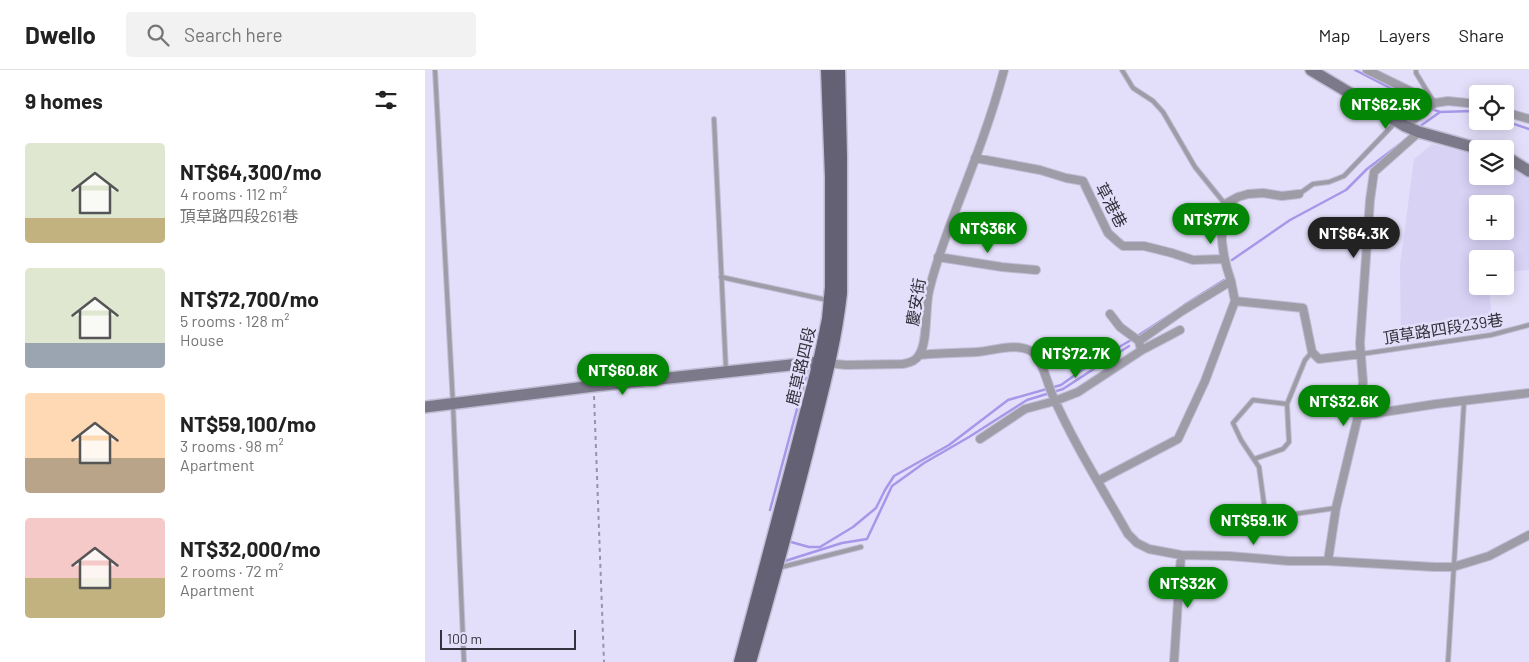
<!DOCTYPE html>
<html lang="en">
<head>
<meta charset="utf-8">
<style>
	:root { --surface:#fff; --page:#f2f2f2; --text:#222; --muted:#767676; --line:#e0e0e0; --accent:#038505 }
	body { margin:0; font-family:Barlow,"Noto Sans TC",sans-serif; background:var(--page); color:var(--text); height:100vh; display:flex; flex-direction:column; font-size:19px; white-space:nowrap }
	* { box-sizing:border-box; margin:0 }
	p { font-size:16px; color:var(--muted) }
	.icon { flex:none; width:28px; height:28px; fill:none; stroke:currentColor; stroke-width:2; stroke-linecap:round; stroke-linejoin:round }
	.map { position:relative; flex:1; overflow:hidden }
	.side { display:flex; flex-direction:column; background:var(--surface); width:425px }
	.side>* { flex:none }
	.controls { position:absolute; left:1044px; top:15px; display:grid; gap:10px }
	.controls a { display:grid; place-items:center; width:45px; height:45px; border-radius:5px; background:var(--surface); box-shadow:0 2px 12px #0003; font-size:25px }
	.scale { position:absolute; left:15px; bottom:12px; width:136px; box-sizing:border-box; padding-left:5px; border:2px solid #33313b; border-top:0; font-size:14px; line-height:18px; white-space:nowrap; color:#33313b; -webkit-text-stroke:4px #e3dffa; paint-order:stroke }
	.price { position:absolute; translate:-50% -42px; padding:0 11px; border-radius:18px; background:var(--accent); color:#fff; font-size:16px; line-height:32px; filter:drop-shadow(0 1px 2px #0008) }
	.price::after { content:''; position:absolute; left:50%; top:30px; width:15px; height:11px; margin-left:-8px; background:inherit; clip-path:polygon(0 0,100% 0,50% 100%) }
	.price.on { background:#222; color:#fff }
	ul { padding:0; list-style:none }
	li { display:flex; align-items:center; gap:15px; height:125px; padding:0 25px }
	li span { display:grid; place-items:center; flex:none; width:140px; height:100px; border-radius:5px; color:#555 }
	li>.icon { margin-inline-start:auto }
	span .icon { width:60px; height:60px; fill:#fffc; stroke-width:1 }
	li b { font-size:21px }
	h2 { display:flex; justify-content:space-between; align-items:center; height:60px; padding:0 25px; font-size:21px }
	header { display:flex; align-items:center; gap:30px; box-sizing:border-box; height:70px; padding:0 25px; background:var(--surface); border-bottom:1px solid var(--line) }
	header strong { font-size:24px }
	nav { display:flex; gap:28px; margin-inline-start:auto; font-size:18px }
	.search { width:350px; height:45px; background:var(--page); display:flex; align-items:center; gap:12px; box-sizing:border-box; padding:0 18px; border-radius:5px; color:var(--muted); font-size:19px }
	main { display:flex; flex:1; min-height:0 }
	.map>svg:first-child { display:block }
	.built { fill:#d8d2f5; fill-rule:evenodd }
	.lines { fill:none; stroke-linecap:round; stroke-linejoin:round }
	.stream { stroke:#a897e9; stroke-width:2.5 }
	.lane-casing { stroke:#c0bcd4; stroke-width:6 }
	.street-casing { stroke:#c0bcd4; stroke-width:10 }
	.secondary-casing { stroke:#c0bcd4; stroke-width:14 }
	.primary-casing { stroke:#c0bcd4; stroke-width:15 }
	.path { stroke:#9693a7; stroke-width:2; stroke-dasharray:4 4; stroke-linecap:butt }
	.lane { stroke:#9d9ca7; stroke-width:4 }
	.street { stroke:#9d9ca7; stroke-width:8 }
	.secondary { stroke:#7c798a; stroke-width:11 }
	.primary { stroke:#646175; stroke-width:12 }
	.labels { text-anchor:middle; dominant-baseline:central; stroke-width:5; stroke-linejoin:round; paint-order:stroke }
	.street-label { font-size:16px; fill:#33313b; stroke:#e3dffa }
</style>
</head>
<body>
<header>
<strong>Dwello</strong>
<div class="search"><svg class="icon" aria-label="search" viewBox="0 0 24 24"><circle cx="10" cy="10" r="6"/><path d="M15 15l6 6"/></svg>Search here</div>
<nav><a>Map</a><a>Layers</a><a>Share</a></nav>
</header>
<main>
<section class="side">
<h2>9 homes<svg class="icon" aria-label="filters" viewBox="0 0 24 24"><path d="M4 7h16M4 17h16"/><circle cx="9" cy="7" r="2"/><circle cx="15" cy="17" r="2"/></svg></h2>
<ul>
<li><span style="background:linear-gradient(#dfe7d0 75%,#c2b280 0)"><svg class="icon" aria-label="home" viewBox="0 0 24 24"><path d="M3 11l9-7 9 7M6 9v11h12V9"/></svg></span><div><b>NT$64,300/mo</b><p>4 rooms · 112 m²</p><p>頂草路四段261巷</p></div></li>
<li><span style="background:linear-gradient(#dfe7d0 75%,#9aa5b1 0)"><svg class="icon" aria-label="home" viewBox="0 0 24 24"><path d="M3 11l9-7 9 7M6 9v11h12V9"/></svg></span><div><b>NT$72,700/mo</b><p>5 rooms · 128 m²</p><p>House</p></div></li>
<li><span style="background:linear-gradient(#ffd9b3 65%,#b9a48a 0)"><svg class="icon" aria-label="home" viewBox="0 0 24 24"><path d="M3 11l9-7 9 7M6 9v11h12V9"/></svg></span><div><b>NT$59,100/mo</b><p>3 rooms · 98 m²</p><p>Apartment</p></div></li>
<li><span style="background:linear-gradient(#f6c9c9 60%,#c2b280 0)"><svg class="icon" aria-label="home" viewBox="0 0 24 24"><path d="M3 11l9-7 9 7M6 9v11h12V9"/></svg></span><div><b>NT$32,000/mo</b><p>2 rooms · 72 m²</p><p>Apartment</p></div></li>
</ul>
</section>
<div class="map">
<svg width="1104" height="592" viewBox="0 0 1104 592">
	<rect width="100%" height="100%" fill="#e3dffa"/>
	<!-- built -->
	<path class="built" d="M1007,74L1052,85V106H1080V91L1104,107V200L1080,202V189H1052V216H1064L1068,261L976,270L975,195L989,89ZM1052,134H1080V161H1052Z"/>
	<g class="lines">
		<!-- stream -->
		<path class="stream" d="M930,0L1002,37
			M1007,39L1015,42L1047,41L1052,43
			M1080,51L1104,59
			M994,57L1015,42
			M807,190L865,150L921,120L942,99L975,74
			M759,235L799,210
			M345,440L383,298H382
			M366,472L384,477H395L428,457L451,438L460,420L469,406L524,375L583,330L636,315L667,293L706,270L751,241
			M360,491L417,473L442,469L467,416L499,393L544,367L602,330L638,319L704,276"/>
		<defs>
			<path id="lane" d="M10,0L28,334L39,592
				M697,0L708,18L728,31L738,42L770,97L800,134
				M991,0V3L1007,29
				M289,49L301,301
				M874,124L888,114L904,112L919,106L970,53
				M296,207L402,230
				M887,282L880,290L862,334L828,330L808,353L816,370L834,397L841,448L911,438
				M936,284L1066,265L1104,255
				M829,389L858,379L864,372L862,334
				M353,498L436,477
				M1023,592L1039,332"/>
			<path id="street" d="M942,0L1010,33
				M1080,42L1104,49
				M980,56L1010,33L1023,31L1052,34
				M550,88L615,100L641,108L658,111L683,163L693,172L698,176H719L747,183L768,190L799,189
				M513,187L577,197L611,200
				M810,231L878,238L887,282L894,289L936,284
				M685,244L695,257L714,271L715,276
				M714,271L757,241L806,211C797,186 793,161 800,134L813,127L823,124L838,123L857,126L874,124
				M495,285C514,283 533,283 552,282C567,281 589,273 604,280C616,285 622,312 627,324C648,372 677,418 703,464L712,473L724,479L756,485L804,486L864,491H903L1010,497H1028L1064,486L1104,465
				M401,293L421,295L478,294C484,293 491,291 494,285C503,273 500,237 504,221C511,191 522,163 533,134C550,90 567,46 579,0
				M933,346L938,312L935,273L945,130L949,102L994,62
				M555,369L600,339L630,331L653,322L717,280L755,260
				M673,411L753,369L780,311L810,231L806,211
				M903,491L911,438L933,346L1011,334L1104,323
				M749,592L756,485"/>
			<path id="secondary" d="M886,0L980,56L994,62L1055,79
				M1080,86L1104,101
				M0,337L169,316L394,292"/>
			<path id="primary" d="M315,592L368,392L394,292L403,249L406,217V107L402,0
				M325,592C345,523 364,453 382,383C395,330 410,278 416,223V87L414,0"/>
		</defs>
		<!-- lane casing -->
		<use href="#lane" class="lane-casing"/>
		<!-- street casing -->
		<use href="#street" class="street-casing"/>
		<!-- secondary casing -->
		<use href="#secondary" class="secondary-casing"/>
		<!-- primary casing -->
		<use href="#primary" class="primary-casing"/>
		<!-- path -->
		<path class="path" d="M169,326L179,592"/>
		<!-- lane -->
		<use href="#lane" class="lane"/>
		<!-- street -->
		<use href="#street" class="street"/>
		<!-- secondary -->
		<use href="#secondary" class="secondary"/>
		<!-- primary -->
		<use href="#primary" class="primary"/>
	</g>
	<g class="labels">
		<!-- street labels -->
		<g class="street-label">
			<text transform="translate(687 135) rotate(62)">草港巷</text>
			<text transform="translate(490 232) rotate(-81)">慶安街</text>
			<text transform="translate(1018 258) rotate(-9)">頂草路四段239巷</text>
			<text transform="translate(375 296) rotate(-77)">鹿草路四段</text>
		</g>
	</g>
</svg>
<div class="controls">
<a><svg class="icon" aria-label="locate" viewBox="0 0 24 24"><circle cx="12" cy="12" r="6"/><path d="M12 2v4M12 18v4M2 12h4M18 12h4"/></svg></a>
<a><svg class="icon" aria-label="layers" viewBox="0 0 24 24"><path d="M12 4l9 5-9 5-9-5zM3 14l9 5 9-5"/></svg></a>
<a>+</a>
<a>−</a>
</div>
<div class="scale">100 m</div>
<b class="price" style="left:961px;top:60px">NT$62.5K</b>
<b class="price" style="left:786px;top:175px">NT$77K</b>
<b class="price" style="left:563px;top:184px">NT$36K</b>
<b class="price on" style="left:929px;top:189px">NT$64.3K</b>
<b class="price" style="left:651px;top:309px">NT$72.7K</b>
<b class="price" style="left:198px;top:326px">NT$60.8K</b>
<b class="price" style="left:919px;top:357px">NT$32.6K</b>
<b class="price" style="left:829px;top:476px">NT$59.1K</b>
<b class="price" style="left:763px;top:539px">NT$32K</b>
</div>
</main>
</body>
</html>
